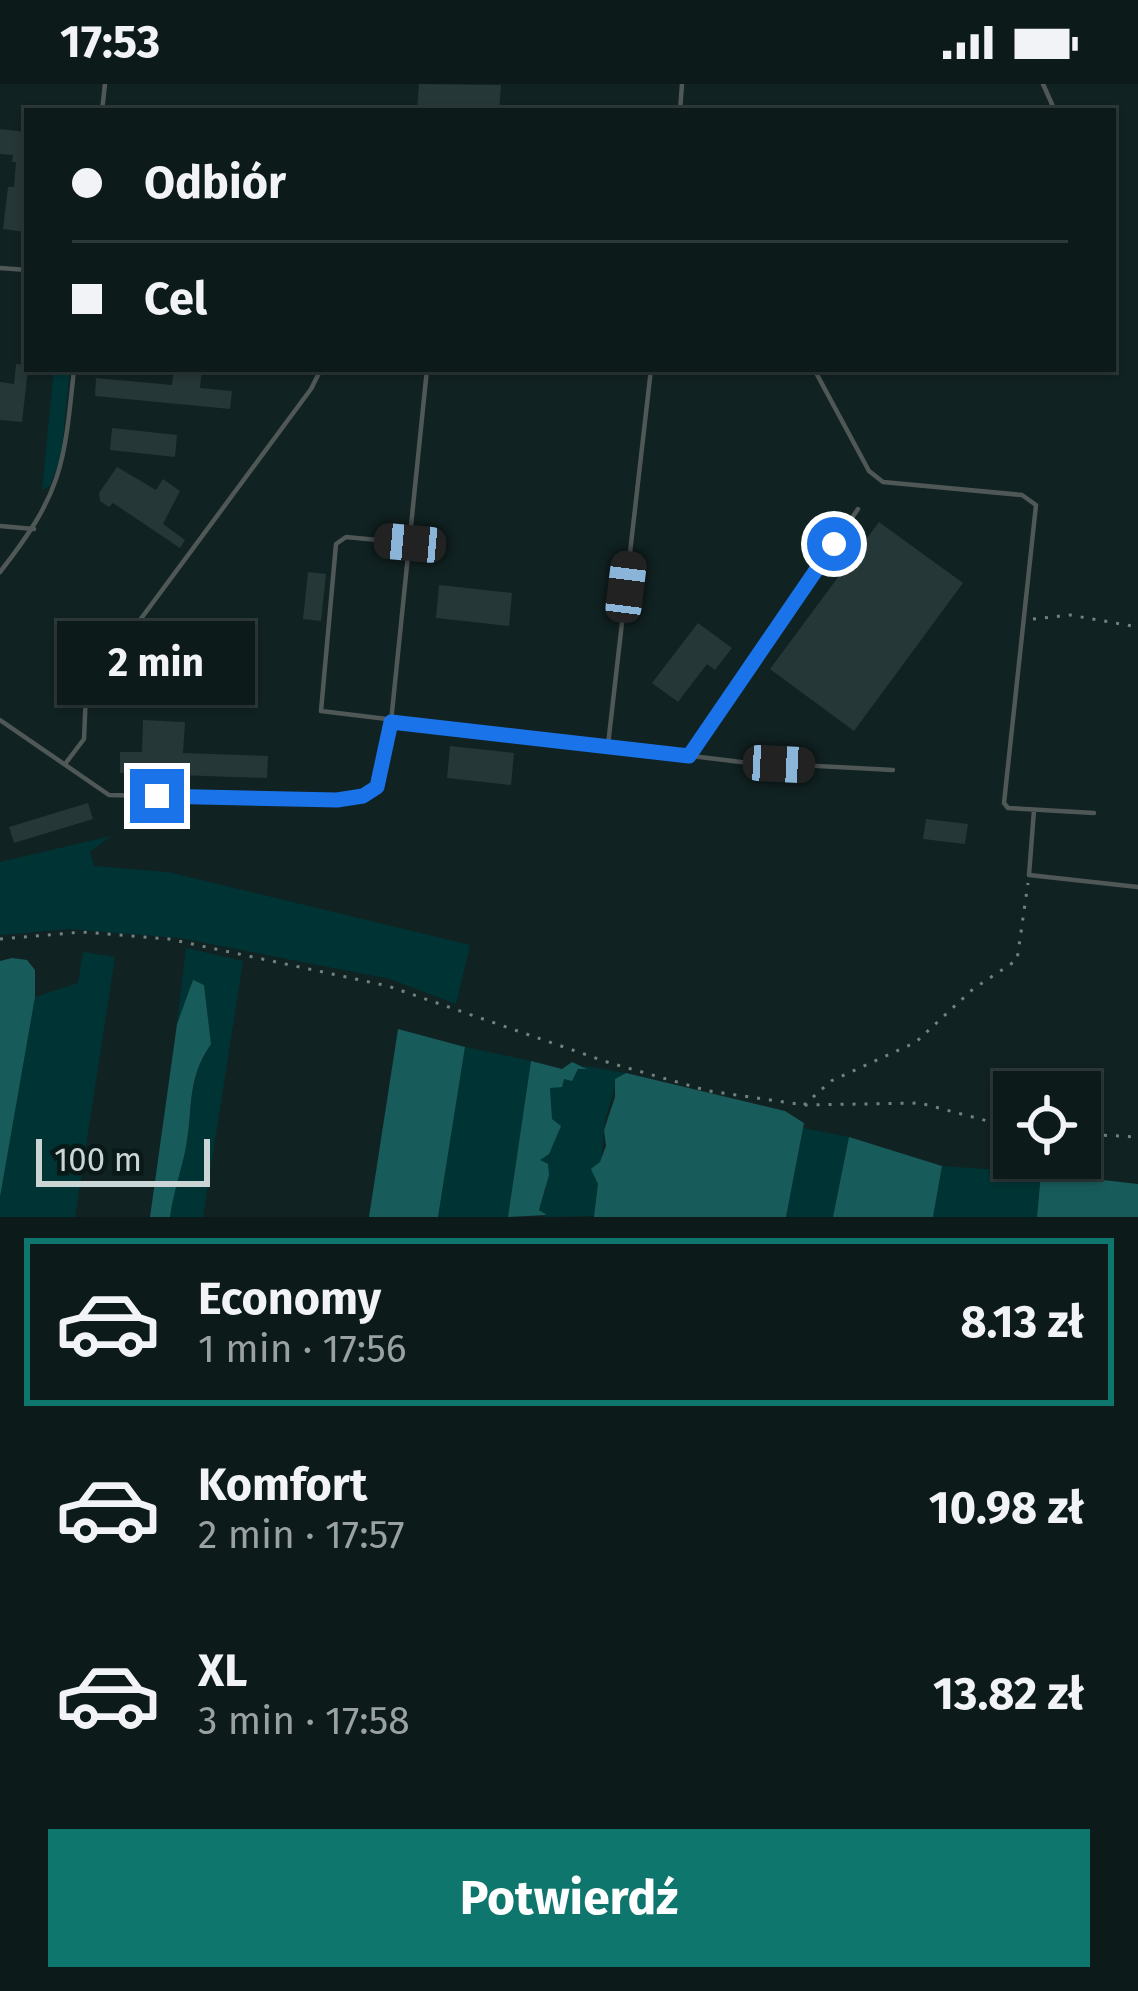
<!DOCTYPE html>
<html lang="pl">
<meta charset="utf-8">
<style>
:root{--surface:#0d1a1a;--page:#162323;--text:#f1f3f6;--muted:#9aa1a2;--line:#2d3839;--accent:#0f766e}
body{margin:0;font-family:"Fira Sans",sans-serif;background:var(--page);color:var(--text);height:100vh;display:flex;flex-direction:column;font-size:45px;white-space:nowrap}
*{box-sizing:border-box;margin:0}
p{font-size:39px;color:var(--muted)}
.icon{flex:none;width:66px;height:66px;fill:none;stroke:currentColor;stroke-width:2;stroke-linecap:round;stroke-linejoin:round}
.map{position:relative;height:1133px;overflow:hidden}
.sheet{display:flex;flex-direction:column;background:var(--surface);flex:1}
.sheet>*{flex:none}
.banner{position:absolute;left:24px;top:24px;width:1092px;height:264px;border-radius:0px;box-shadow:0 3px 9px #0004,0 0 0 3px var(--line);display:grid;align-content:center;height:264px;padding:0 48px;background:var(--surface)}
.tools{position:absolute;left:993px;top:987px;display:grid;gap:24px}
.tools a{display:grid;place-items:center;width:108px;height:108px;border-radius:0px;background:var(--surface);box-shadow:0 3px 9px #0004,0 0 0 3px var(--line);font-size:60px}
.scale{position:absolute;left:36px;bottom:30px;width:174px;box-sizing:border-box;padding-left:12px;border:6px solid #cbd5d5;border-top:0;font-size:33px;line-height:42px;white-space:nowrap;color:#cbd5d5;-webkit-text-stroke:9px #081918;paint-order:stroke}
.end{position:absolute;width:54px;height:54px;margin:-27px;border:15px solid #1a73e8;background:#fff;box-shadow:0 0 0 6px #fff}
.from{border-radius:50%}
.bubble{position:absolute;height:84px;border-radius:0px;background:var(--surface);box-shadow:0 3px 9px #0004,0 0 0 3px var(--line);font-size:39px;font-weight:700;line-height:84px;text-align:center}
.car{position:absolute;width:36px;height:72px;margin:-36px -18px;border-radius:15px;box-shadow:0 0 9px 3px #0007;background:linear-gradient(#222 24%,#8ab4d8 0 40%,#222 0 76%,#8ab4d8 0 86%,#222 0)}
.banner b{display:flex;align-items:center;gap:42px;height:114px;font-size:45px}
.banner b+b{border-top:3px solid var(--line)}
.banner i{width:30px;height:30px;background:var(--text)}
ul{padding:21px 0 0;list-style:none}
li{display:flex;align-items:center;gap:36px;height:168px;margin:0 24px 18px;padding:0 24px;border:6px solid transparent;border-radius:0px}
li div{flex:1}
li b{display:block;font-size:45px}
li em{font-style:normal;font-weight:700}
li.current{border-color:var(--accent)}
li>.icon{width:108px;height:108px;stroke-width:1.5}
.primary-button{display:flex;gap:24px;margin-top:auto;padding:24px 48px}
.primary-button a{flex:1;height:138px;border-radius:0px;background:var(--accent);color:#fff;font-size:48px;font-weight:700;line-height:138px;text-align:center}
.status{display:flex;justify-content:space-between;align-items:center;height:84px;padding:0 60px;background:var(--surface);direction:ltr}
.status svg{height:33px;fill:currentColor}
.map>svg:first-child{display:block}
</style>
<div class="status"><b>17:53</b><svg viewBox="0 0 49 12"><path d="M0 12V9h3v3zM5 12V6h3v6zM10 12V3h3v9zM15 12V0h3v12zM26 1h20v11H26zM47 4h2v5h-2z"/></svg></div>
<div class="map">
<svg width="1138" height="1133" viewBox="0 0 1138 1133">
<rect width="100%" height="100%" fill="#122"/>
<path fill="#003434" d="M54,285h16l-9,87 -11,30 -8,4z
M111,752l-21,16 4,14 74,6 302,73 -14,59 -66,-25 -210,-41 -110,-9 -70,6v-73z
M186,864l57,13 -40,256h-33c3,-22 10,-43 15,-65 9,-42 1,-70 26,-108l-7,-59 -11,-4 -16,43z
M83,868l32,5 -40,260h-75v-20l35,-200 43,-14z
M465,963l66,14 -23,156h-70z
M585,982l41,7 -11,6c0,18 -9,30 -11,48 -2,29 -4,59 -9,89l-51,1 3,-2 -9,-4 8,-22 -7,-29 13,-41 -2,-31z
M803,1044l46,9 -16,80h-47z
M942,1082l99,7 -4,44h-104z"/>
<path fill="#185b5b" d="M12,874l15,2 8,10v27l-35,200v-236z
M193,896l11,5 7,59c-26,38 -17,66 -26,108 -5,22 -12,43 -15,65h-20l27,-193z
M398,945l67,18 -27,170h-69z
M531,977l31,8 10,-7 15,7h-9l-6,12 -8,-2 -2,8 -12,1 2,31 9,7 -12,28 -9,6 8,4 1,11 -10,35 8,5 -39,2z
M626,989l159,38 19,12 -18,94h-192l4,-33 -7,-15 9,-7 6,-16 -2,-16 11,-33v-18z
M849,1053l93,29 -9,51h-100z
M1041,1089l97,11v33h-101z"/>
<path fill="#263737" d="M419,0l82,1 -2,26h-82z
M0,45l27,3v100l-24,-3 5,-42h6l2,-25h-4l1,-7 -13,-1z
M16,280l11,1 1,4 -6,53 -22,-2v-38l14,2z
M174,285h28l-2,19 32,3 -2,18 -135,-13 1,-18 76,7z
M112,344l65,7 -2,22 -65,-7z
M117,383l39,23 7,-11 17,12 -17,33 22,16 -5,8 -67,-45 -4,4 -9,-6 -1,-8z
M879,438l84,61 -109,148 -84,-62z
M308,488l18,2 -5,47 -18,-2z
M439,501l73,8 -3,33 -73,-8z
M698,539l34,25 -17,22 -8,-6 -29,38 -26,-19z
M143,636l42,2 -2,31 85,3 -1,22 -147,-5v-21h22z
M450,662l64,7 -3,32 -64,-7z
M88,719l5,16 -79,24 -5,-16z
M926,735l42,5 -3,20 -42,-5z"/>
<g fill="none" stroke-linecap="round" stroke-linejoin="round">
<path stroke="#748181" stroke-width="3" stroke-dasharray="3 9" stroke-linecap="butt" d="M1033,535l37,-4 68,12
M0,855l82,-7 87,7 219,47 222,77 99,28 95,14 116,-2 94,25
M804,1021l27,-24 85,-39 57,-53 44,-29 11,-77
M1080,1050l58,3"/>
<path stroke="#505857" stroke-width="4.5" d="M1043,0l12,27
M102,27l3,-27
M680,27l2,-27
M0,184l27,2
M814,285l55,102 14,11 139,13 14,10 -32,298 4,5 86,5
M0,442l34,3
M409,459l-63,-6 -10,7 -15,167 420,51 152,8
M0,488c62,-79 64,-105 74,-203
M0,636l109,75 228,5 26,-4 14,-9 14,-65 36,-353
M608,661l43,-376
M689,672l169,-247
M65,680l19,-25 2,-46 225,-304 10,-20
M1034,726l-5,65 109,12"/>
</g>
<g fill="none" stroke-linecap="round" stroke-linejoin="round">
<path stroke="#1a73e8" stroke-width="15" d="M157,712l180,4 26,-4 14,-9 14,-65 298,34 145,-212"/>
</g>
</svg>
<div class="tools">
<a><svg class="icon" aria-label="locate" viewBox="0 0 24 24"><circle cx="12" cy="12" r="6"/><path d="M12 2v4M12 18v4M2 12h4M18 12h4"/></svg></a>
</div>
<div class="scale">100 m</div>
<i class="end from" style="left:834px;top:460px"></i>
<i class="end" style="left:157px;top:712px"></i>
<div class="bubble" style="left:57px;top:537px;width:198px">2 min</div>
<i class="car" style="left:410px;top:459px;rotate:275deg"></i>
<i class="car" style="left:626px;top:503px;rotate:7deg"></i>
<i class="car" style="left:779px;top:680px;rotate:93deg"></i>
<div class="banner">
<b><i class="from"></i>Odbiór</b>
<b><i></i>Cel</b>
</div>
</div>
<section class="sheet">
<ul>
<li class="current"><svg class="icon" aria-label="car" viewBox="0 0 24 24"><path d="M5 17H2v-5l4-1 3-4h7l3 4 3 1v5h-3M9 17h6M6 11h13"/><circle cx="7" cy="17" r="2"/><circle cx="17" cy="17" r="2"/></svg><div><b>Economy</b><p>1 min · 17:56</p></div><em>8.13 zł</em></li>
<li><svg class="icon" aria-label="car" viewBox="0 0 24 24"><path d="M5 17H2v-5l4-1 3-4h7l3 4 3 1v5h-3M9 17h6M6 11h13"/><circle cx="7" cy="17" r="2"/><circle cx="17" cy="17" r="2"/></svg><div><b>Komfort</b><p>2 min · 17:57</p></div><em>10.98 zł</em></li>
<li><svg class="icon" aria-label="car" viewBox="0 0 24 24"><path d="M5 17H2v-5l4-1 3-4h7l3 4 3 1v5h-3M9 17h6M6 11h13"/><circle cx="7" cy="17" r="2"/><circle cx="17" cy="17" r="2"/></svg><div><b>XL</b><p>3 min · 17:58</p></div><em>13.82 zł</em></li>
</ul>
<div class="primary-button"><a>Potwierdź</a></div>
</section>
